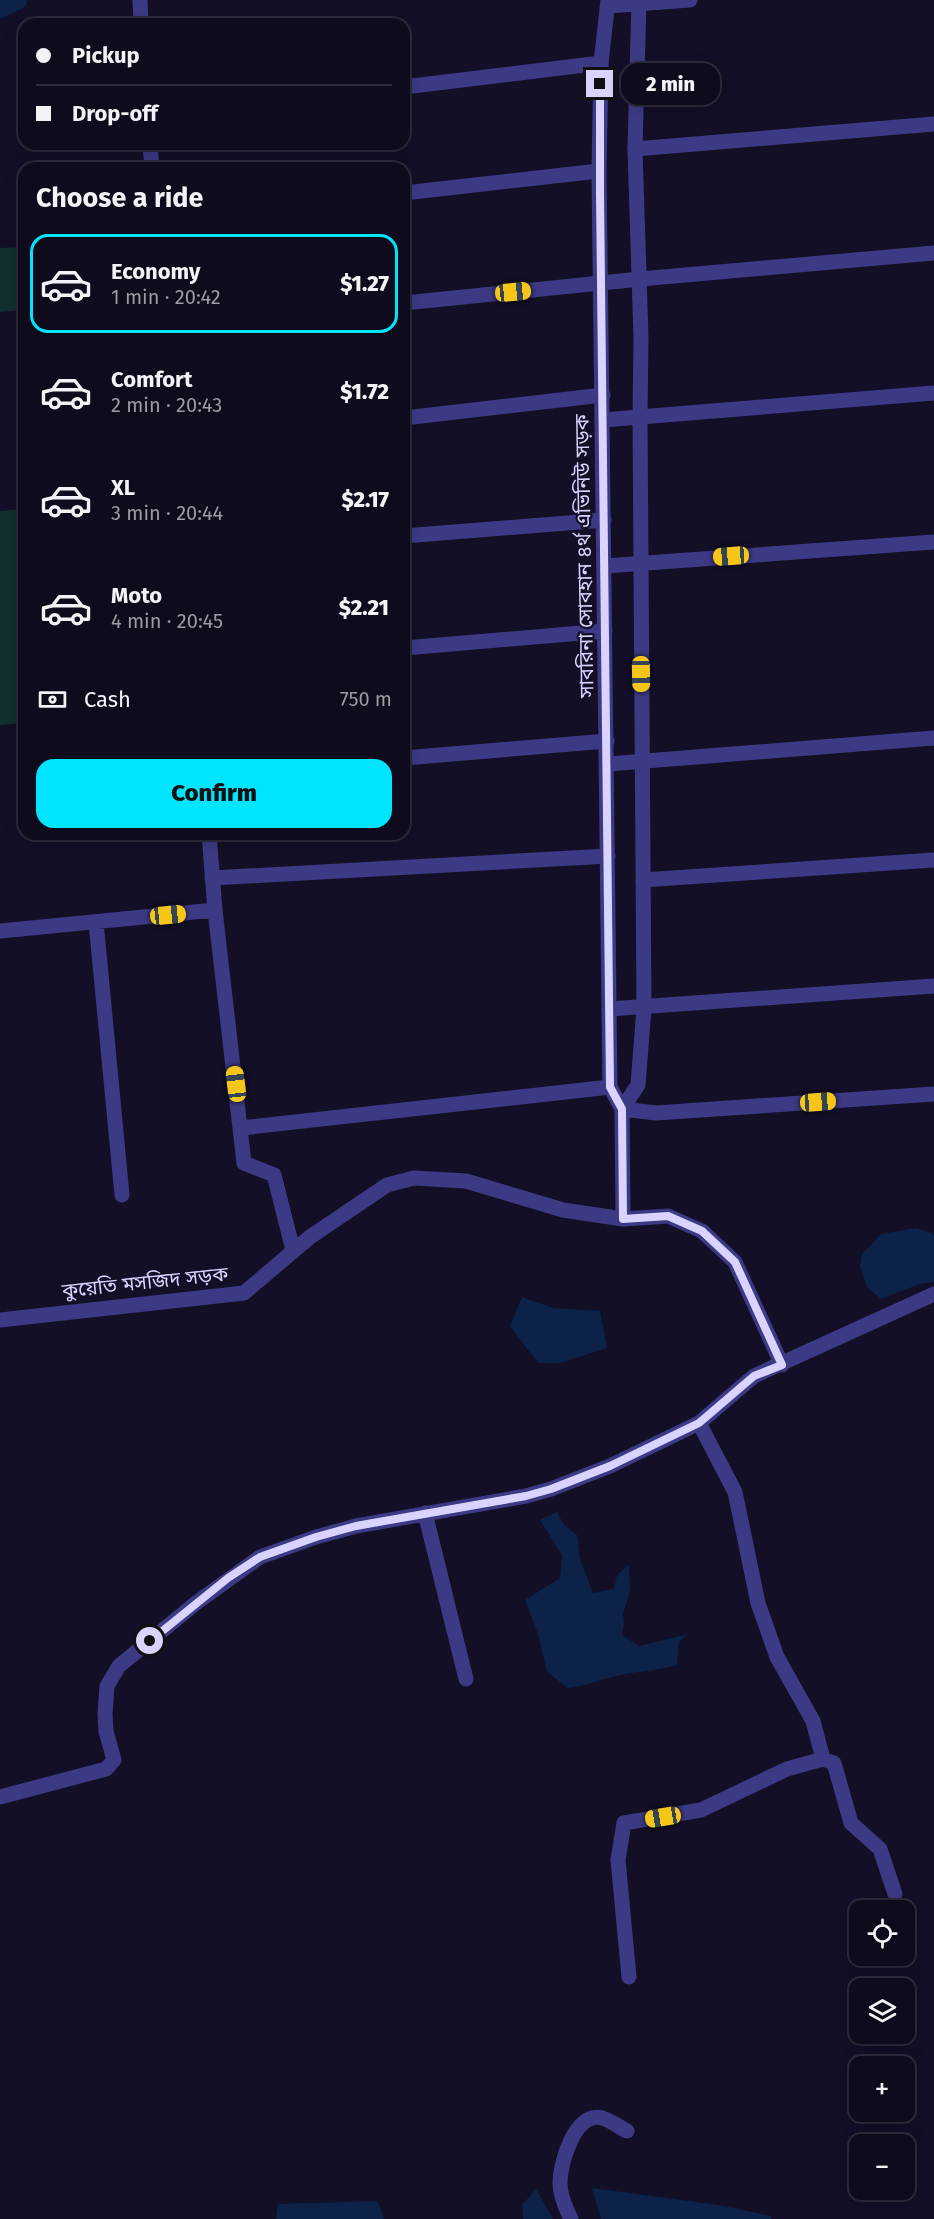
<!DOCTYPE html>
<meta charset="utf-8">
<style>
:root{--surface:#0e0b1c;--page:#171425;--text:#f1f3f6;--muted:#9b9ba3;--line:#2e2b3b;--accent:#00e5ff}
body{margin:0;font-family:"Fira Sans","Noto Sans Bengali",sans-serif;background:var(--page);color:var(--text);height:100vh;display:flex;flex-direction:column;font-size:22px;white-space:nowrap}
*{box-sizing:border-box;margin:0}
p{font-size:20px;color:var(--muted)}
.icon{flex:none;width:33px;height:33px;fill:none;stroke:currentColor;stroke-width:2;stroke-linecap:round;stroke-linejoin:round}
.map{position:relative;flex:1;overflow:hidden}
.drawer{position:absolute;left:18px;top:162px;width:392px;height:678px;display:flex;flex-direction:column;background:var(--surface);border-radius:18px;box-shadow:0 3px 15px #0003,0 0 0 2px var(--line)}
.drawer>*{flex:none}
.hud{position:absolute;left:18px;top:18px;width:392px;height:132px;border-radius:18px;box-shadow:0 3px 15px #0003,0 0 0 2px var(--line);display:grid;align-content:center;height:132px;padding:0 18px;background:var(--surface)}
.tools{position:absolute;left:849px;top:1900px;display:grid;gap:12px}
.tools a{display:grid;place-items:center;width:66px;height:66px;border-radius:12px;background:var(--surface);box-shadow:0 3px 15px #0003,0 0 0 2px var(--line);font-size:30px}
.end{position:absolute;width:27px;height:27px;margin:-14px;border:8px solid #d9d4ff;background:#111;box-shadow:0 0 0 3px #111}
.from{border-radius:50%}
.bubble{position:absolute;height:42px;border-radius:18px;background:var(--surface);box-shadow:0 3px 15px #0003,0 0 0 2px var(--line);font-size:20px;font-weight:800;line-height:42px;text-align:center}
.car{position:absolute;width:18px;height:36px;margin:-18px -9px;border-radius:8px;box-shadow:0 0 4px 2px #0007;background:linear-gradient(#f5c518 24%,#345 0 40%,#f5c518 0 76%,#345 0 86%,#f5c518 0)}
.hud b{display:flex;align-items:center;gap:21px;height:57px;font-size:22px}
.hud b+b{border-top:2px solid var(--line)}
.hud i{width:15px;height:15px;background:var(--text)}
ul{padding:0;list-style:none}
li{display:flex;align-items:center;gap:18px;height:99px;margin:0 12px 9px;padding:0 6px;border:3px solid transparent;border-radius:18px}
li div{flex:1}
li b{display:block;font-size:22px}
li em{font-style:normal;font-weight:800}
li.active{border-color:var(--accent)}
li>.icon{width:54px;height:54px;stroke-width:1.5}
h2{padding:0 18px;font-size:27px;line-height:72px}
.pay{display:flex;align-items:center;gap:15px;height:66px;padding:0 18px;font-size:22px}
.pay p{margin-inline-start:auto}
.primary-button{display:flex;gap:12px;margin-top:auto;padding:12px 18px}
.primary-button a{flex:1;height:69px;border-radius:18px;background:var(--accent);color:#111;font-size:24px;font-weight:800;line-height:69px;text-align:center}
.map>svg:first-child{display:block}
</style>
<div class="map">
<svg width="934" height="2219" viewBox="0 0 934 2219">
<rect width="100%" height="100%" fill="#130f26"/>
<path fill="#12302f" d="M24,247v63l-24,2v-64z
M24,509v214l-24,2v-214z"/>
<path fill="#0c2248" d="M916,1228l16,5 2,3v46l-14,2 -39,15 -14,-12 -7,-21 2,-12 19,-20z
M522,1297l31,11 47,3 7,37 -47,15h-22l-28,-37z
M557,1512l7,13 13,10 3,24 13,34 21,-4 3,-14 12,-11 1,27 -7,23 1,9 -2,12 17,11 49,-12 -9,8 -2,23c-19,6 -38,6 -57,10 -18,4 -34,11 -52,13l-21,-16 -9,-38 -13,-34 35,-22 2,-23 -22,-35z
M592,2188l127,17 52,11v3h-170z
M536,2189l17,30h-30l-1,-14z
M378,2201l6,18h-108l2,-15z"/>
<g fill="none" stroke-linecap="round" stroke-linejoin="round">
<path stroke="#0c2248" stroke-width="20" d="M0,8l17,-8"/>
<path stroke="#3d3a85" stroke-width="15" d="M608,6l82,-6
M404,87l197,-24
M635,149l299,-25
M404,193l195,-22
M404,303l236,-24 294,-26
M404,418l199,-23
M603,420l331,-27
M404,536l200,-16
M605,566l329,-24
M404,648l201,-17
M404,758l203,-17
M608,764l326,-26
M212,878l396,-22
M643,880l291,-20
M96,922l26,273
M0,931l215,-21 29,253 30,12 19,75
M609,1009l325,-23
M622,1109l34,4 278,-19
M241,1128l369,-41
M0,1320l244,-27 66,-56 77,-52 27,-7 52,3 97,29 60,9 45,-3 34,15 33,31 47,103
M699,1423l36,69 23,111 19,54 36,64 10,38 11,4 17,60 29,26 15,45
M425,1513l41,166
M0,1797l106,-28 8,-9 -8,-29 -1,-17 2,-28 12,-20 77,-63 64,-46 56,-20 40,-11 170,-30 25,-7 59,-23 89,-43 55,-47 180,-82
M629,1977l-11,-117 6,-37 77,-13 86,-41 36,-10
M571,2219c-5,-10 -11,-25 -11,-36 0,-20 15,-72 42,-65 8,2 17,9 25,13"/>
<path stroke="#3d3a85" stroke-width="15" d="M140,0l1,24
M608,0l-7,63 -2,108 11,916 12,22 1,110
M150,144l2,24
M209,834l6,76
M622,1109l16,-24 6,-77 -4,-591 1,-79 -6,-189 4,-149"/>
</g>
<g fill="none" stroke-linecap="round" stroke-linejoin="round">
<path stroke="#d9d4ff" stroke-width="8" d="M150,1641l78,-63 32,-21 56,-20 40,-11 170,-30 25,-7 59,-23 89,-43 55,-47 28,-11 -47,-103 -33,-31 -34,-15 -45,3 -1,-110 -12,-22 -10,-894v-109"/>
</g>
<g text-anchor="middle" dominant-baseline="central" stroke-width="4.5" stroke-linejoin="round" paint-order="stroke">
<g font-size="20" fill="#d9d4ff" stroke="#130f26">
<text transform="translate(584 556) rotate(-91)">সাবরিনা সোবহান ৪র্থ এভিনিউ সড়ক</text>
<text transform="translate(145 1282) rotate(-6)">কুয়েতি মসজিদ সড়ক</text>
</g>
</g>
</svg>
<div class="tools">
<a><svg class="icon" aria-label="locate" viewBox="0 0 24 24"><circle cx="12" cy="12" r="6"/><path d="M12 2v4M12 18v4M2 12h4M18 12h4"/></svg></a>
<a><svg class="icon" aria-label="layers" viewBox="0 0 24 24"><path d="M12 4l9 5-9 5-9-5zM3 14l9 5 9-5"/></svg></a>
<a>+</a>
<a>−</a>
</div>
<i class="end from" style="left:150px;top:1641px"></i>
<i class="end" style="left:600px;top:84px"></i>
<div class="bubble" style="left:621px;top:63px;width:99px">2 min</div>
<i class="car" style="left:513px;top:292px;rotate:84deg"></i>
<i class="car" style="left:731px;top:556px;rotate:266deg"></i>
<i class="car" style="left:641px;top:674px;rotate:179deg"></i>
<i class="car" style="left:168px;top:915px;rotate:84deg"></i>
<i class="car" style="left:236px;top:1084px;rotate:353deg"></i>
<i class="car" style="left:818px;top:1102px;rotate:86deg"></i>
<i class="car" style="left:663px;top:1817px;rotate:261deg"></i>
<div class="hud">
<b><i class="from"></i>Pickup</b>
<b><i></i>Drop-off</b>
</div>
<section class="drawer">
<h2>Choose a ride</h2>
<ul>
<li class="active"><svg class="icon" aria-label="car" viewBox="0 0 24 24"><path d="M5 17H2v-5l4-1 3-4h7l3 4 3 1v5h-3M9 17h6M6 11h13"/><circle cx="7" cy="17" r="2"/><circle cx="17" cy="17" r="2"/></svg><div><b>Economy</b><p>1 min · 20:42</p></div><em>$1.27</em></li>
<li><svg class="icon" aria-label="car" viewBox="0 0 24 24"><path d="M5 17H2v-5l4-1 3-4h7l3 4 3 1v5h-3M9 17h6M6 11h13"/><circle cx="7" cy="17" r="2"/><circle cx="17" cy="17" r="2"/></svg><div><b>Comfort</b><p>2 min · 20:43</p></div><em>$1.72</em></li>
<li><svg class="icon" aria-label="car" viewBox="0 0 24 24"><path d="M5 17H2v-5l4-1 3-4h7l3 4 3 1v5h-3M9 17h6M6 11h13"/><circle cx="7" cy="17" r="2"/><circle cx="17" cy="17" r="2"/></svg><div><b>XL</b><p>3 min · 20:44</p></div><em>$2.17</em></li>
<li><svg class="icon" aria-label="car" viewBox="0 0 24 24"><path d="M5 17H2v-5l4-1 3-4h7l3 4 3 1v5h-3M9 17h6M6 11h13"/><circle cx="7" cy="17" r="2"/><circle cx="17" cy="17" r="2"/></svg><div><b>Moto</b><p>4 min · 20:45</p></div><em>$2.21</em></li>
</ul>
<div class="pay"><svg class="icon" aria-label="cash" viewBox="0 0 24 24"><path d="M3 7h18v10H3z"/><circle cx="12" cy="12" r="2"/></svg>Cash<p>750 m</p></div>
<div class="primary-button"><a>Confirm</a></div>
</section>
</div>
